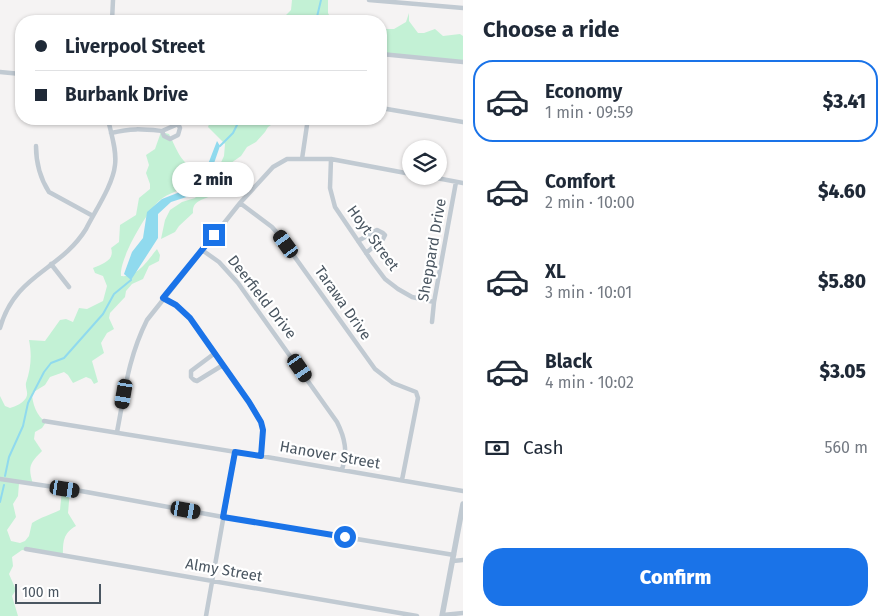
<!DOCTYPE html>
<meta charset="utf-8">
<style>
:root{--surface:#fff;--page:#f6f6f7;--text:#1f2937;--muted:#747a83;--line:#e0e1e3;--accent:#1a73e8}
body{margin:0;font-family:"Fira Sans",sans-serif;background:var(--page);color:var(--text);height:100vh;display:flex;flex-direction:column;font-size:19px;white-space:nowrap}
*{box-sizing:border-box;margin:0}
p{font-size:16px;color:var(--muted)}
.icon{flex:none;width:28px;height:28px;fill:none;stroke:currentColor;stroke-width:2;stroke-linecap:round;stroke-linejoin:round}
.map{position:relative;flex:1;overflow:hidden}
.panel{display:flex;flex-direction:column;background:var(--surface);width:425px}
.panel>*{flex:none}
.guide{position:absolute;left:15px;top:15px;width:372px;height:110px;border-radius:20px;box-shadow:0 1px 4px #0004;display:grid;align-content:center;height:110px;padding:0 20px;background:var(--surface)}
.buttons{position:absolute;left:402px;top:140px;display:grid;gap:10px}
.buttons a{display:grid;place-items:center;width:45px;height:45px;border-radius:50%;background:var(--surface);box-shadow:0 1px 4px #0004;font-size:25px}
.scale{position:absolute;left:15px;bottom:12px;width:86px;box-sizing:border-box;padding-left:5px;border:2px solid #4a5661;border-top:0;font-size:14px;line-height:18px;white-space:nowrap;color:#4a5661;-webkit-text-stroke:4px #fff;paint-order:stroke}
.end{position:absolute;width:22px;height:22px;margin:-11px;border:6px solid #1a73e8;background:#fff;box-shadow:0 0 0 2px #fff}
.from{border-radius:50%}
.bubble{position:absolute;height:35px;border-radius:18px;background:var(--surface);box-shadow:0 1px 4px #0004;font-size:16px;font-weight:800;line-height:35px;text-align:center}
.car{position:absolute;width:15px;height:30px;margin:-15px -8px;border-radius:6px;box-shadow:0 0 4px 1px #0007;background:linear-gradient(#222 24%,#8ab4d8 0 40%,#222 0 76%,#8ab4d8 0 86%,#222 0)}
.guide b{display:flex;align-items:center;gap:18px;height:48px;font-size:19px}
.guide b+b{border-top:1px solid var(--line)}
.guide i{width:12px;height:12px;background:var(--text)}
ul{padding:0;list-style:none}
li{display:flex;align-items:center;gap:15px;height:82px;margin:0 10px 8px;padding:0 10px;border:2px solid transparent;border-radius:20px}
li div{flex:1}
li b{display:block;font-size:19px}
li em{font-style:normal;font-weight:800}
li.active{border-color:var(--accent)}
li>.icon{width:45px;height:45px;stroke-width:1.5}
h2{padding:0 20px;font-size:22px;line-height:60px}
.pay{display:flex;align-items:center;gap:12px;height:55px;padding:0 20px;font-size:19px}
.pay p{margin-inline-start:auto}
.primary-button{display:flex;gap:10px;margin-top:auto;padding:10px 20px}
.primary-button a{flex:1;height:58px;border-radius:20px;background:var(--accent);color:#fff;font-size:20px;font-weight:800;line-height:58px;text-align:center}
main{display:flex;flex:1;min-height:0}
.map>svg:first-child{display:block}
</style>
<main>
<div class="map">
<svg width="463" height="616" viewBox="0 0 463 616">
<rect width="100%" height="100%" fill="#f5f3f3"/>
<path fill="#c3f1d5" d="M292,0h36v13l4,8h-44l-2,-6 5,-5z
M409,13v8l9,12h6l11,-4 8,7 17,-2 3,2v26l-82,-9v-24h13l12,-7z
M211,119h78l-12,2 -9,6 -3,5 -9,10 -9,5 -6,9 -10,7 -4,12 -15,11 -1,10c-9,4 -19,5 -18,17l-14,13 -4,6 -14,7 4,-19 5,-10 12,-8 13,-4 23,-29 6,-13 1,-12 -17,-17z
M161,132l8,2c9,17 12,33 33,36 -3,4 -6,9 -10,12 -9,9 -24,10 -33,19 -13,12 -40,58 -38,75 16,2 27,-16 36,-27l3,6 -1,6 -10,5 -6,13 -11,5 -6,7 -1,6 -15,16 -1,5 5,11 -7,4 -6,10 3,10 -12,8 6,21 -4,2 -3,-5 -5,-2 -13,6 -5,-8 -4,-3 -14,5 -5,8 -13,8c0,10 5,24 14,29l-4,6 -7,4 -1,7 8,12c-13,13 -14,16 -9,33l-14,-1 -1,13 -5,8 3,13 -9,13 4,11 9,2 5,-2 4,-5 3,-13c9,-6 18,-8 28,-13l2,-21 8,1 -2,23 8,13c-13,7 -13,16 -13,30l-41,-6 -10,7 1,9 -4,8 7,16 -4,6 6,20h-18v-220l5,10 5,2c6,-2 12,-4 16,-10 3,-5 -1,-10 0,-15 5,-15 6,-28 3,-43l16,1 15,-21 6,-1 7,3 6,-14 8,1 16,-8 4,-15 -4,-10 -8,-3 -2,-5c10,-4 22,-8 18,-20l8,-6 1,-17 16,-10 3,-17 11,-9v-5l-4,-11 3,-8 -3,-10 9,-6z"/>
<path fill="#90daee" d="M217,141l3,5 -8,23 -13,24 -28,9 -13,12v24l-27,42 -7,-6 8,-22 11,-14 4,-26 15,-13 23,-9 20,-18z"/>
<g fill="none" stroke-linecap="round" stroke-linejoin="round">
<path stroke="#90daee" stroke-width="2" d="M316,21l5,-21
M220,146l13,-13 7,-14
M5,476l4,-19 14,-31 5,-23 16,-31 7,-9 13,-5 39,-44 11,-20 17,-14
M0,502l4,-17"/>
<path stroke="#c1cad2" stroke-width="4.5" d="M369,0l94,8
M112,21l1,-21
M381,54l82,8
M0,72l21,2
M381,108l82,14
M111,133c21,-5 30,-4 51,-2l2,5 6,3 8,-4 2,-7 -2,-4 -16,7
M36,146c0,16 4,32 13,46l44,24
M302,159l5,-34
M331,159l-1,29 5,19 38,56 12,16 13,10 14,8 22,5
M426,176l37,7
M240,203l32,24 7,8 96,134 18,14 23,9 2,6 -16,82
M358,241l19,-11 6,3 2,2 -2,4 -17,14
M202,250l17,12 19,21 99,139c8,16 11,30 5,48
M51,264l18,23
M163,298l13,7 14,13 62,88 9,16 2,8 -2,26
M432,322l2,-20 22,-120
M0,328c15,-54 60,-57 86,-99 9,-18 27,-44 29,-64 2,-15 -4,-31 -7,-46
M215,353l-24,18v6l3,3 3,1 26,-16
M44,421l217,35 202,35
M117,432c8,-41 11,-74 30,-112l93,-117 33,-36 14,-8h44l80,15
M0,479l81,12 142,26 231,38
M26,549l391,67
M453,561l10,-1
M443,615l20,-2
M206,616l29,-164"/>
<path stroke="#c1cad2" stroke-width="5.5" d="M442,616l21,-112"/>
</g>
<g fill="none" stroke-linecap="round" stroke-linejoin="round">
<path stroke="#1a73e8" stroke-width="6" d="M214,235l-51,63 13,7 14,13 59,84 12,20 2,8 -2,26 -26,-4 -12,65 122,20"/>
</g>
<g text-anchor="middle" dominant-baseline="central" stroke-width="4.5" stroke-linejoin="round" paint-order="stroke">
<g font-size="15" fill="#4a5661" stroke="#fff">
<text transform="translate(373 238) rotate(54)">Hoyt Street</text>
<text transform="translate(432 250) rotate(-80)">Sheppard Drive</text>
<text transform="translate(262 297) rotate(52)">Deerfield Drive</text>
<text transform="translate(343 303) rotate(55)">Tarawa Drive</text>
<text transform="translate(330 455) rotate(10)">Hanover Street</text>
<text transform="translate(224 570) rotate(10)">Almy Street</text>
</g>
</g>
</svg>
<div class="buttons">
<a><svg class="icon" aria-label="layers" viewBox="0 0 24 24"><path d="M12 4l9 5-9 5-9-5zM3 14l9 5 9-5"/></svg></a>
</div>
<div class="scale">100 m</div>
<i class="end from" style="left:345px;top:537px"></i>
<i class="end" style="left:214px;top:235px"></i>
<div class="bubble" style="left:172px;top:162px;width:82px">2 min</div>
<i class="car" style="left:286px;top:244px;rotate:324deg"></i>
<i class="car" style="left:300px;top:368px;rotate:145deg"></i>
<i class="car" style="left:124px;top:394px;rotate:190deg"></i>
<i class="car" style="left:65px;top:489px;rotate:99deg"></i>
<i class="car" style="left:186px;top:510px;rotate:100deg"></i>
<div class="guide">
<b><i class="from"></i>Liverpool Street</b>
<b><i></i>Burbank Drive</b>
</div>
</div>
<section class="panel">
<h2>Choose a ride</h2>
<ul>
<li class="active"><svg class="icon" aria-label="car" viewBox="0 0 24 24"><path d="M5 17H2v-5l4-1 3-4h7l3 4 3 1v5h-3M9 17h6M6 11h13"/><circle cx="7" cy="17" r="2"/><circle cx="17" cy="17" r="2"/></svg><div><b>Economy</b><p>1 min · 09:59</p></div><em>$3.41</em></li>
<li><svg class="icon" aria-label="car" viewBox="0 0 24 24"><path d="M5 17H2v-5l4-1 3-4h7l3 4 3 1v5h-3M9 17h6M6 11h13"/><circle cx="7" cy="17" r="2"/><circle cx="17" cy="17" r="2"/></svg><div><b>Comfort</b><p>2 min · 10:00</p></div><em>$4.60</em></li>
<li><svg class="icon" aria-label="car" viewBox="0 0 24 24"><path d="M5 17H2v-5l4-1 3-4h7l3 4 3 1v5h-3M9 17h6M6 11h13"/><circle cx="7" cy="17" r="2"/><circle cx="17" cy="17" r="2"/></svg><div><b>XL</b><p>3 min · 10:01</p></div><em>$5.80</em></li>
<li><svg class="icon" aria-label="car" viewBox="0 0 24 24"><path d="M5 17H2v-5l4-1 3-4h7l3 4 3 1v5h-3M9 17h6M6 11h13"/><circle cx="7" cy="17" r="2"/><circle cx="17" cy="17" r="2"/></svg><div><b>Black</b><p>4 min · 10:02</p></div><em>$3.05</em></li>
</ul>
<div class="pay"><svg class="icon" aria-label="cash" viewBox="0 0 24 24"><path d="M3 7h18v10H3z"/><circle cx="12" cy="12" r="2"/></svg>Cash<p>560 m</p></div>
<div class="primary-button"><a>Confirm</a></div>
</section>
</main>
